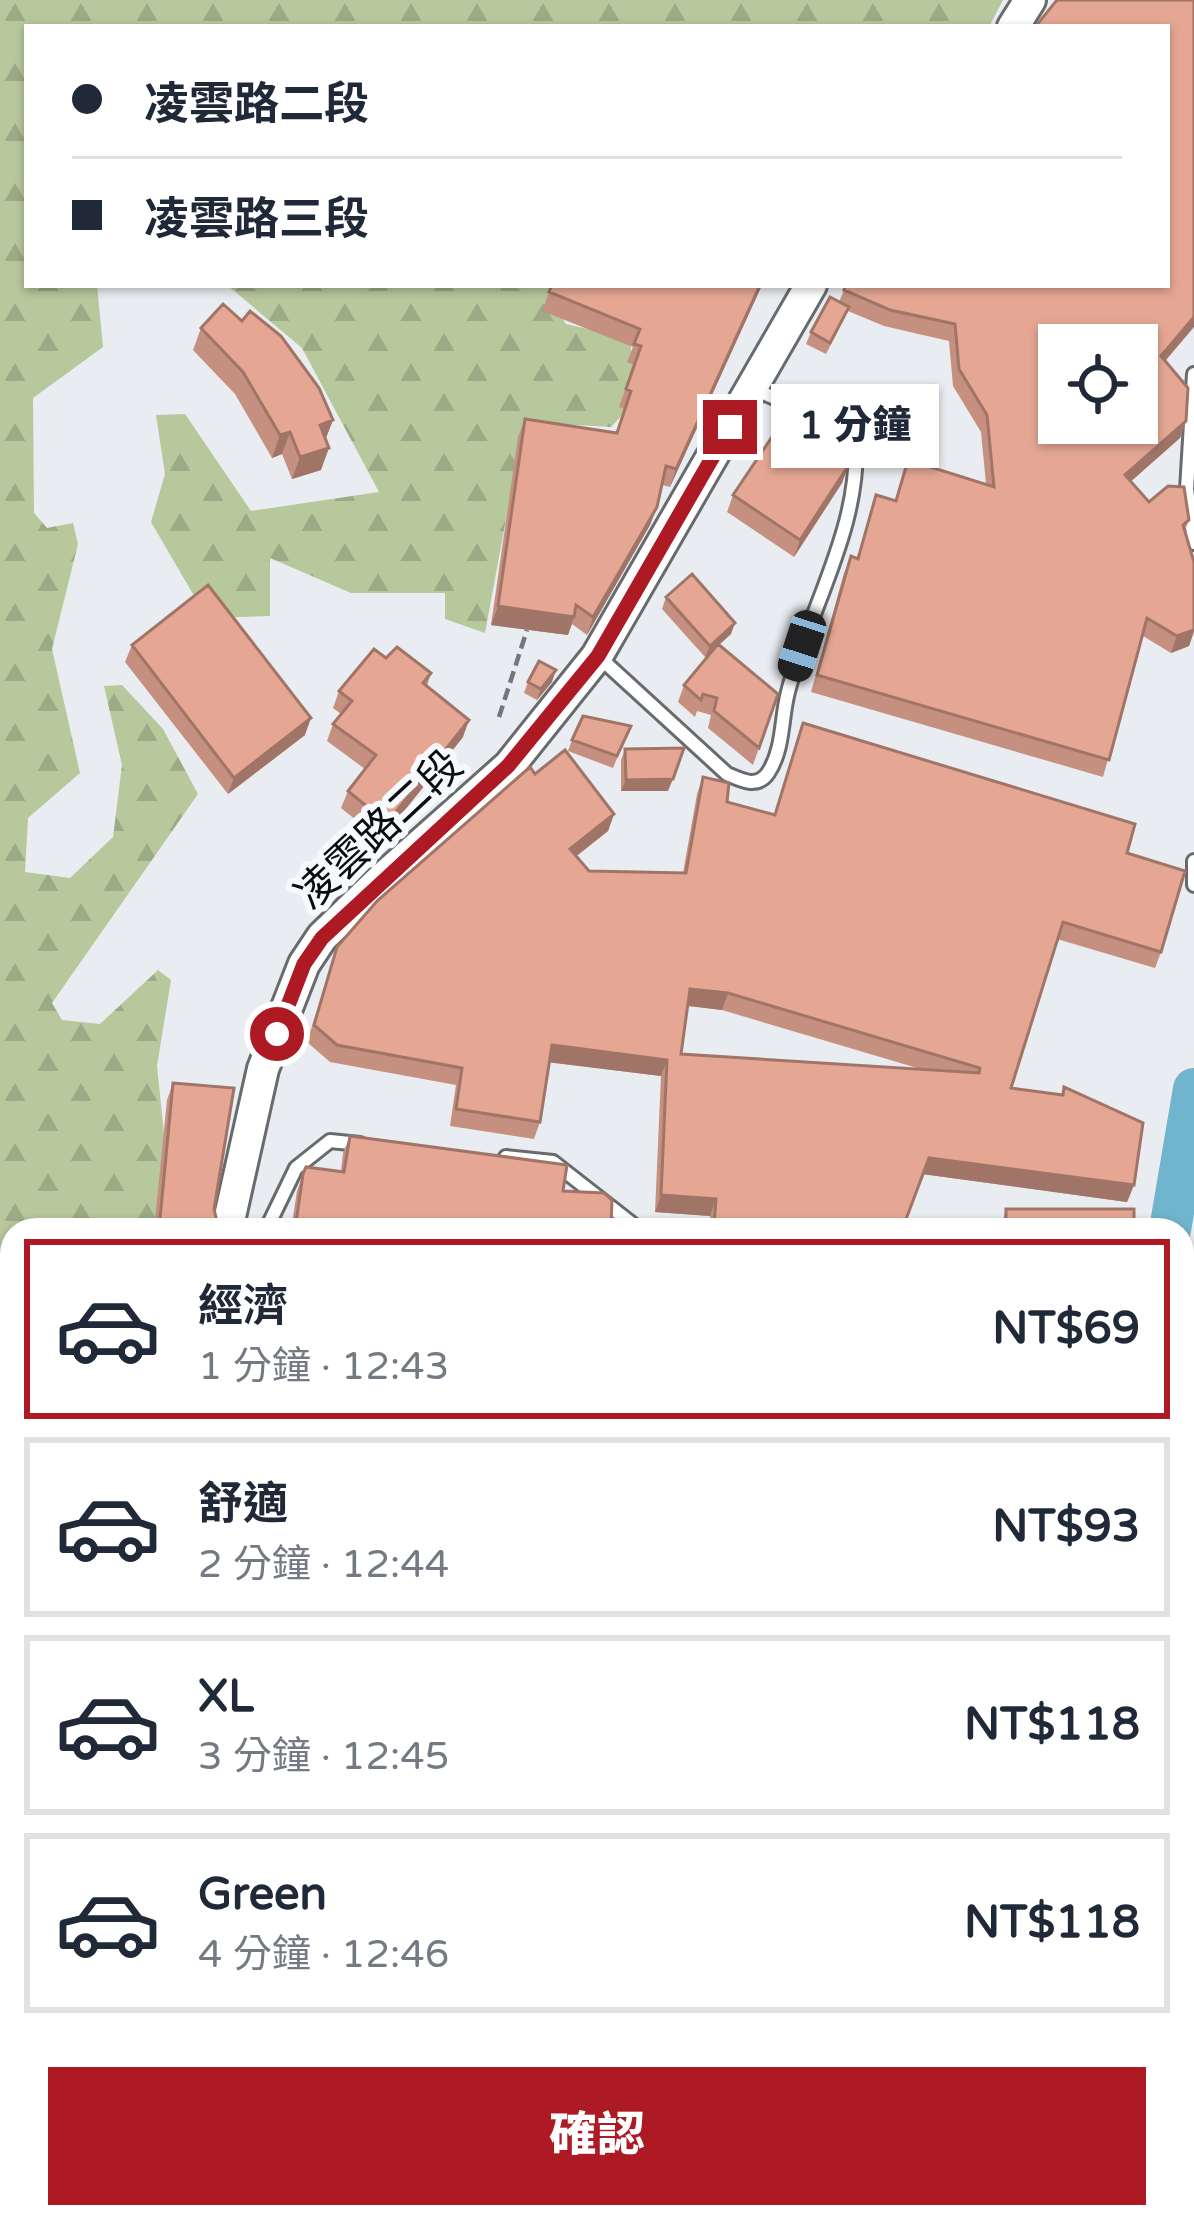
<!DOCTYPE html>
<html lang="zh-TW">
<meta charset="utf-8">
<style>
:root{--surface:#fff;--page:#f2f2f3;--text:#1f2937;--muted:#747a83;--line:#e0e1e3;--accent:#ad1a24}
body{margin:0;font-family:"Varela Round","Noto Sans TC",sans-serif;background:var(--page);color:var(--text);height:100vh;display:flex;flex-direction:column;font-size:45px;white-space:nowrap}
*{box-sizing:border-box;margin:0}
p{font-size:39px;color:var(--muted)}
.icon{flex:none;width:66px;height:66px;fill:none;stroke:currentColor;stroke-width:2;stroke-linecap:round;stroke-linejoin:round}
.map{position:relative;flex:1;overflow:hidden}
.details{position:absolute;left:0px;top:1218px;width:1194px;height:1011px;display:flex;flex-direction:column;background:var(--surface);border-radius:36px 36px 0 0;box-shadow:0 3px 9px #0004}
.details>*{flex:none}
.top-card{position:absolute;left:24px;top:24px;width:1146px;height:264px;border-radius:0px;box-shadow:0 3px 9px #0004;display:grid;align-content:center;height:264px;padding:0 48px;background:var(--surface)}
.controls{position:absolute;left:1038px;top:324px;display:grid;gap:24px}
.controls a{display:grid;place-items:center;width:120px;height:120px;border-radius:0px;background:var(--surface);box-shadow:0 3px 9px #0004;font-size:60px}
.end{position:absolute;width:54px;height:54px;margin:-27px;border:15px solid #ad1a24;background:#fff;box-shadow:0 0 0 6px #fff}
.from{border-radius:50%}
.bubble{position:absolute;height:84px;border-radius:0px;background:var(--surface);box-shadow:0 3px 9px #0004;font-size:39px;font-weight:800;line-height:84px;text-align:center}
.car{position:absolute;width:36px;height:72px;margin:-36px -18px;border-radius:15px;box-shadow:0 0 9px 3px #0007;background:linear-gradient(#222 24%,#8ab4d8 0 40%,#222 0 76%,#8ab4d8 0 86%,#222 0)}
.top-card b{display:flex;align-items:center;gap:42px;height:114px;font-size:45px}
.top-card b+b{border-top:3px solid var(--line)}
.top-card i{width:30px;height:30px;background:var(--text)}
ul{padding:21px 0 0;list-style:none}
li{display:flex;align-items:center;gap:36px;height:180px;margin:0 24px 18px;padding:0 24px;border:6px solid var(--line);border-radius:0px}
li div{flex:1}
li b{display:block;font-size:45px}
li em{font-style:normal;font-weight:800}
li.selected{border-color:var(--accent)}
li>.icon{width:108px;height:108px;stroke-width:1.5}
.primary-button{display:flex;gap:24px;margin-top:auto;padding:24px 48px}
.primary-button a{flex:1;height:138px;border-radius:0px;background:var(--accent);color:#fff;font-size:48px;font-weight:800;line-height:138px;text-align:center}
.map>svg:first-child{display:block}
</style>
<div class="map">
<svg width="1194" height="2228" viewBox="0 0 1194 2228">
<defs>
<pattern id="forest-firs" width="22" height="20" patternUnits="userSpaceOnUse" patternTransform="scale(3)"><rect width="22" height="20" fill="#b6c89c"/><path d="M5 1l3.5 6h-7zM16 11l3.5 6h-7z" fill="#9bab85"/></pattern>
</defs>
<rect width="100%" height="100%" fill="#e9ecf0"/>
<path fill="url(#forest-firs)" d="M0,0h1003l-14,27h-962v258h70l6,62 -70,51 1,115 13,15 26,-5 5,21 -26,105 28,124 -52,45 -3,54 45,6 43,-41 9,-72 -18,-79 18,-1 41,44 35,65 -146,209 10,17 38,4 58,-54 13,10 -14,86 15,145 7,19h-167v801l-12,6z
M227,285h323v14l16,25 63,14 11,58 -29,31 -87,-5 -39,211 -40,-14v-26h-94l-81,-35v58l-63,2 -56,-96 14,-48 -9,-59 29,-1 66,97 128,-19 -77,-144z
M0,2050c17,46 19,99 0,145z"/>
<g fill="none" stroke-linecap="round" stroke-linejoin="round">
<path stroke="#70b5cd" stroke-width="42" d="M1170,1230l24,-141
M1182,1329l12,57
M1182,1525l12,-19
M850,2228l2,-11"/>
<g stroke="#686b6e" stroke-width="18">
<path id="service" d="M1194,374l-7,115 7,54
M754,389l101,44 22,-12 16,26
M598,656l129,118c14,6 30,15 41,-1 16,-24 13,-55 20,-81 22,-87 75,-167 67,-259
M1194,861v24
M506,1157l47,5 87,68
M266,1230l30,-62 34,-27 30,3
M1182,1642l12,-7
M1182,1945l12,-6
M895,2228l2,-11"/>
</g>
<g stroke="#686b6e" stroke-width="36">
<path id="tertiary" d="M1013,27l17,-27
M227,1230l36,-161 41,-105 18,-27 61,-59 126,-112 88,-110 214,-371
M183,2228l2,-11"/>
</g>
<path stroke="#747679" stroke-width="4.5" stroke-dasharray="12 6" stroke-linecap="butt" d="M499,717l28,-87"/>
<use href="#service" stroke="#fff" stroke-width="12"/>
<use href="#tertiary" stroke="#fff" stroke-width="30"/>
</g>
<path fill="#c5907f" fill-rule="evenodd" d="M552,285h210l-92,202 -8,-2 -12,40 -63,110 -15,-11 -4,11 -77,-10 27,-188 7,-18 92,14 8,-24 -6,-2 15,-42 -7,-3 6,-15 -91,-36z
M846,285l319,76 21,60 -6,17 -49,43 18,21 40,18 -4,10 9,32v70l-5,14 -18,7 -28,-17 -40,141 -292,-85 33,-119 7,-17 6,2 19,-63 19,5 13,-40 78,24 -5,-52 -28,-46 -4,-45 -65,-15 -36,-15 -22,43 -20,-10 5,-12 28,-30z
M201,328l132,92 -8,20 -4,30 -29,9 -10,-25 -10,4 -37,-64 -42,-44z
M848,466l-6,17 -48,74 -67,-45 6,-17z
M666,597l65,37 -12,11 59,49 -25,71 -45,-37 3,-13 -14,-4 -2,6 -17,-15 6,-17 29,-35 -8,7 -43,-48z
M132,645l173,90 -77,59 -103,-132z
M386,658l45,15 -4,13 36,51 -82,103 -40,-32 7,-17 17,-22 -38,-28 6,-17 8,-10 -8,-6 6,-17z
M528,682h24l-15,18 -13,-7z
M803,723l324,130 34,99 -6,16 -98,-29 -46,149 50,7 3,-8 70,98 -7,17 -205,-28 -20,56h-193l1,-14 -55,-4 6,-136 -111,-14 -10,60 -6,17 -84,-13 6,-41 -126,-23 -23,-20 30,-95 198,-173 79,40 -6,17 -32,25 13,15 94,2 14,-79 6,-17 24,25 47,13zM687,1006l35,4 202,60 -243,-16z
M631,726l-18,42 -45,-17 4,-11z
M625,749l43,42h-47v-31z
M173,1083l46,147h-65l13,-130z
M350,1136l213,55 48,33 47,6h-367l6,-39 9,-24 35,4 2,-18z
M1006,1209l128,21h-134z
M1194,1573v22l-7,-4z
M1194,1647v147l-11,-48z
M316,2217h496l-3,11h-492z"/>
<path fill="#a07568" d="M760,285h2l-92,202 6,-18z
M1194,317v10l-39,46 6,-17z
M333,420l-9,23 -4,-18z
M1186,421l-6,17 -61,54 6,-17z
M290,432l-8,22 -10,4 8,-23z
M329,448l-8,22 -29,9 8,-22z
M848,466l-6,17 -48,74 6,-17z
M657,507l-7,18 -63,110 6,-18z
M498,606l76,11 -6,18 -77,-10z
M735,623l-4,11 -26,23 5,-11z
M1194,630l-5,16 -18,7 6,-17z
M556,670l-4,12 -15,18 4,-11z
M311,718l-6,17 -77,59 6,-16z
M469,720l-6,17 -82,103 6,-17z
M673,779l-5,12h-47l5,-11z
M614,814l-6,17 -44,35 6,-17z
M690,989l38,4 -6,17 -39,-5z
M552,1045l115,15 -6,16 -115,-14z
M929,1158l205,27 -7,17 -205,-28z
M661,1195l55,4 -6,17 -55,-4z
M714,1225l34,5h-36z"/>
<path fill="#e5a794" stroke="#a07568" stroke-width="3" fill-rule="evenodd" d="M1057,0h137v317l-33,39 27,32 -2,33 -61,54 24,27 19,-16 16,1 5,33 -6,5 11,37v68l-17,6 -30,-18 -38,142 -292,-85 34,-119 7,3 18,-64 20,6 12,-41 86,27 -7,-72 -28,-46 -4,-45 -65,-14 -46,-20 2,-5h321v-258h-132zM1059,345h78v78h-78z
M552,285h208l-84,184 -10,-3 -9,41 -64,110 -17,-12 -2,12 -76,-11 27,-187 92,14 14,-42 -5,-2 15,-43 -7,-2 6,-15 -91,-37z
M830,297l19,10 -19,36 -19,-11z
M223,304l19,17 8,-10 31,25 38,52 14,32 -13,5 9,23 -29,9 -10,-25 -10,3 -37,-63 -42,-44z
M782,422l66,44 -48,74 -67,-45z
M692,574l43,49 -25,23 -44,-49z
M208,585l103,133 -77,60 -102,-133z
M718,644l60,50 -19,54 -45,-37 3,-13 -14,-4 -2,6 -17,-15z
M397,647l34,26 -8,10 46,37 -82,103 -39,-32 28,-36 -43,-31 19,-23 -13,-10 35,-42 12,9z
M539,661l17,9 -15,19 -13,-7z
M583,716l48,10 -14,30 -45,-16z
M803,723l332,101 -8,29 58,18 -24,81 -98,-30 -52,166 52,7 1,-8 79,36 -9,62 -205,-27 -27,72h-154l-34,-5 2,-26 -55,-4 6,-135 -115,-15 -12,77 -84,-13 6,-41 -125,-23 -23,-20 23,-78 40,-46 153,-134 5,7 30,-24 49,64 -44,35 19,22 97,2 17,-96 26,6 -2,19 48,13zM690,989l38,4 252,75 -1,5 -298,-19z
M684,748l-11,31 -47,1 -1,-31z
M173,1083l61,5 -20,121 5,21 -60,-1z
M350,1136l217,29 -4,26 41,2 8,7 -1,24 47,6h-363l8,-56 3,-7 38,5z
M1006,1209h128v21h-128z
M1194,1647v103l-5,-20 -7,18v-98z
M1182,1967h12v261h-242v-3l-14,-1 1,-7h243z
M75,2217h80l-1,11h-81z
M323,2217h489l-3,11h-485z"/>
<g fill="none" stroke-linecap="round" stroke-linejoin="round">
<path stroke="#ad1a24" stroke-width="15" d="M277,1034l27,-70 18,-26 186,-172 90,-110 132,-229"/>
</g>
<g text-anchor="middle" dominant-baseline="central" stroke-width="12" stroke-linejoin="round" paint-order="stroke">
<g font-size="42" fill="#0b0c0d" stroke="#f6f9fd">
<text transform="translate(379 830) rotate(-43)">凌雲路二段</text>
</g>
</g>
</svg>
<div class="controls">
<a><svg class="icon" aria-label="locate" viewBox="0 0 24 24"><circle cx="12" cy="12" r="6"/><path d="M12 2v4M12 18v4M2 12h4M18 12h4"/></svg></a>
</div>
<i class="end from" style="left:277px;top:1034px"></i>
<i class="end" style="left:730px;top:427px"></i>
<div class="bubble" style="left:771px;top:384px;width:168px">1 分鐘</div>
<i class="car" style="left:802px;top:646px;rotate:198deg"></i>
<div class="top-card">
<b><i class="from"></i>凌雲路二段</b>
<b><i></i>凌雲路三段</b>
</div>
<section class="details">
<ul>
<li class="selected"><svg class="icon" aria-label="car" viewBox="0 0 24 24"><path d="M5 17H2v-5l4-1 3-4h7l3 4 3 1v5h-3M9 17h6M6 11h13"/><circle cx="7" cy="17" r="2"/><circle cx="17" cy="17" r="2"/></svg><div><b>經濟</b><p>1 分鐘 · 12:43</p></div><em>NT$69</em></li>
<li><svg class="icon" aria-label="car" viewBox="0 0 24 24"><path d="M5 17H2v-5l4-1 3-4h7l3 4 3 1v5h-3M9 17h6M6 11h13"/><circle cx="7" cy="17" r="2"/><circle cx="17" cy="17" r="2"/></svg><div><b>舒適</b><p>2 分鐘 · 12:44</p></div><em>NT$93</em></li>
<li><svg class="icon" aria-label="car" viewBox="0 0 24 24"><path d="M5 17H2v-5l4-1 3-4h7l3 4 3 1v5h-3M9 17h6M6 11h13"/><circle cx="7" cy="17" r="2"/><circle cx="17" cy="17" r="2"/></svg><div><b>XL</b><p>3 分鐘 · 12:45</p></div><em>NT$118</em></li>
<li><svg class="icon" aria-label="car" viewBox="0 0 24 24"><path d="M5 17H2v-5l4-1 3-4h7l3 4 3 1v5h-3M9 17h6M6 11h13"/><circle cx="7" cy="17" r="2"/><circle cx="17" cy="17" r="2"/></svg><div><b>Green</b><p>4 分鐘 · 12:46</p></div><em>NT$118</em></li>
</ul>
<div class="primary-button"><a>確認</a></div>
</section>
</div>
